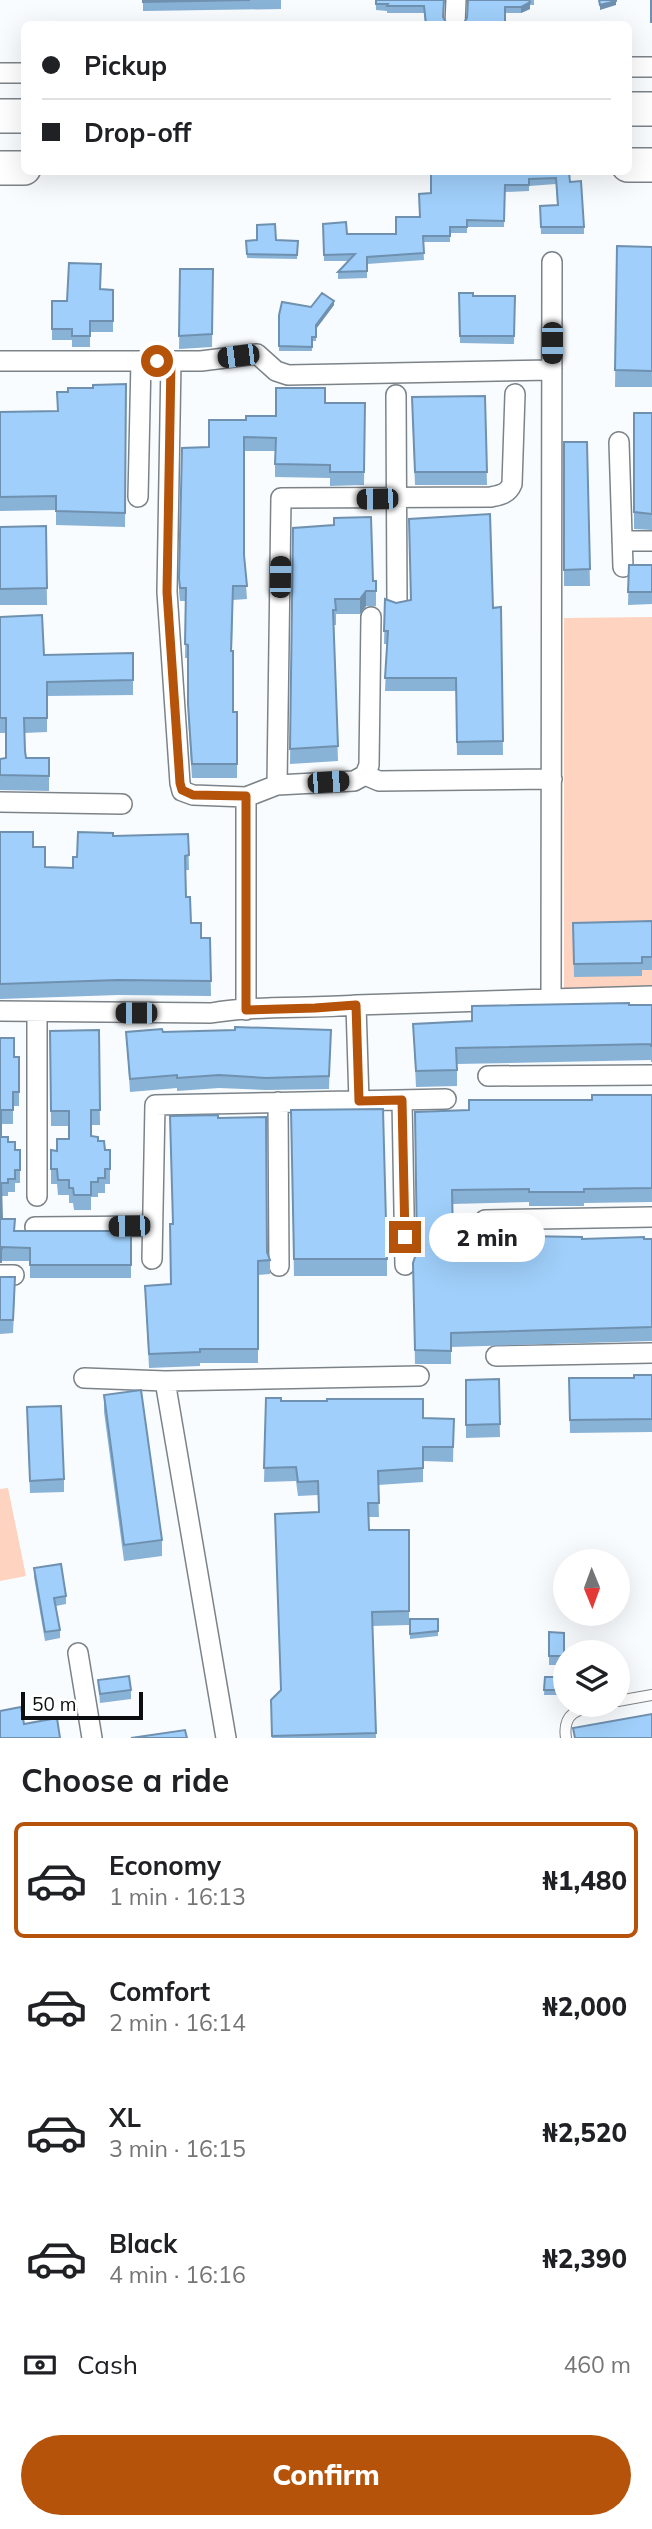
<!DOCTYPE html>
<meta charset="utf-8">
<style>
:root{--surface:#fff;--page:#f6f6f6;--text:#202124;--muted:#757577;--line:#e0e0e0;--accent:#b45309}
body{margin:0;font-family:Mulish,sans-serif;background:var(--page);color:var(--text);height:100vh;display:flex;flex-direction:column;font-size:26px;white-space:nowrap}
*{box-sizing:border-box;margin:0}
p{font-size:23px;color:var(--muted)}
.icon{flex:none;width:38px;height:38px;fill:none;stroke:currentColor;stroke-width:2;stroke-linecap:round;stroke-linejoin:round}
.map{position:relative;height:1738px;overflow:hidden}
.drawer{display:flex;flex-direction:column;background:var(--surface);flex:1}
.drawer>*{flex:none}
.guide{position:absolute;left:21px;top:21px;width:611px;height:154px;border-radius:10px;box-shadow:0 7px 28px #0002;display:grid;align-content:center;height:154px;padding:0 21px;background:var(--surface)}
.needle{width:46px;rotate:179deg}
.controls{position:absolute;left:553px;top:1549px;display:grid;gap:14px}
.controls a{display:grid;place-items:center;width:77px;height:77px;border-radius:50%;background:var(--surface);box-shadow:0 7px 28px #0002;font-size:35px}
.scale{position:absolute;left:21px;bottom:18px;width:122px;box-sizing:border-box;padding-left:7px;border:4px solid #0b0d0f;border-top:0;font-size:19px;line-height:24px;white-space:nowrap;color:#0b0d0f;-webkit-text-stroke:5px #fff;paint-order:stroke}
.end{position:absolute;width:32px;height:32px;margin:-16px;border:9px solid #b45309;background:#fff;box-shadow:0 0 0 4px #fff}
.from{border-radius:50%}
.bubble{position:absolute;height:49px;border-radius:24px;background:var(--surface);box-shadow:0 7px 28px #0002;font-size:23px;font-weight:800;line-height:49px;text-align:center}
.car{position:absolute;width:21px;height:42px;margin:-21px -10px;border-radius:9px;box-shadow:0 0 5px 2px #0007;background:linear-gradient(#222 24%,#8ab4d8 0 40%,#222 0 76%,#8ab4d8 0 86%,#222 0)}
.guide b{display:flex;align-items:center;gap:24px;height:66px;font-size:26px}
.guide b+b{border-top:2px solid var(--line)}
.guide i{width:18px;height:18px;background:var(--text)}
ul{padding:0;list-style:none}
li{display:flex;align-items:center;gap:21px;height:116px;margin:0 14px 10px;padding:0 7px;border:4px solid transparent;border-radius:10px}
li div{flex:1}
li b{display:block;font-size:26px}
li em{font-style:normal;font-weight:800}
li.selected{border-color:var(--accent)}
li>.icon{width:63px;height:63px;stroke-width:1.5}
h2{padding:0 21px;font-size:32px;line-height:84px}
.pay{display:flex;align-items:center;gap:18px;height:77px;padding:0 21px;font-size:26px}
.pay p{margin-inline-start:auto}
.button{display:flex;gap:14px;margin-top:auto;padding:14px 21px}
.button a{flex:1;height:80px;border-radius:42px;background:var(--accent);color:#fff;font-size:28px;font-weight:800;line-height:80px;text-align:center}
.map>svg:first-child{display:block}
</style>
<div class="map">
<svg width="652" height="1738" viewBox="0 0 652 1738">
<rect width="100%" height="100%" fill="#f9fcfe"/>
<path fill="#fed3bf" d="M652,617v373l-88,7v-379z
M8,1488l18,88 -26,5v-92z"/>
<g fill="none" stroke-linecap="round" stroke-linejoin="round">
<g stroke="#7c8388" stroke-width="12">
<path id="service" d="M618,1701l34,-6
M566,1738c-4,-26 13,-29 34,-34"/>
</g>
<g stroke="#7c8388" stroke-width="22">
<path id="minor" d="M455,24l1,-24
M628,67h24
M0,73h24
M0,361h201l56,-7 19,17 12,4 264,-5
M171,361l-4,231 13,191 2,8 11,4 53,2
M396,395l1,209
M619,442l4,125
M138,497l3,-136
M622,541h30
M365,775l14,6 173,-2
M277,785l77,-4 11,-6 4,-10 2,-148
M0,802l122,2
M551,999l1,-737
M356,1005l3,96
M246,1010v-213l31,-12 4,-287 210,-1c9,-2 17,-3 21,-13l3,-90
M0,1011l211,2c47,-8 97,-4 145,-8l296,-9
M488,1076l164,-1
M402,1100l3,165
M278,1102l1,164
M37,1196v-184
M485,1220l167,-3
M35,1227l117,-1
M152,1259l3,-154 291,-6
M0,1275h14
M496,1356l156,-3
M84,1378l81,3 254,-5
M165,1381l61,357
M78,1653l14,85"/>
</g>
<g stroke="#7c8388" stroke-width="36">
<path id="trunk" d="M628,109h24
M0,116h24
M628,165h24
M0,168h24"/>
</g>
<use href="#service" stroke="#fff" stroke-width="10"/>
<use href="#minor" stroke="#fff" stroke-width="19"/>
<use href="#trunk" stroke="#fff" stroke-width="33"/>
</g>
<path fill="#89b2d7" d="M143,0h138v9l-138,2z
M376,0h68l-1,18 4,6h-22l-1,-11h-37v-2l-11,-1z
M468,0h66v5h-4v4l-9,4h-16l-38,5z
M569,172l1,10 14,45v7h-43l-1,-28 17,-1 -1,-21 -27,2v5l-24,1 -1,35h-37v6h-17v9h-27l1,18 -57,4v14l-29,1v-7l11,-11h-25l-1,-37 24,10h49l24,-17 11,-24z
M276,240l22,1 -1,18 -50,-1 -1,-17z
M617,246l35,1v140h-37z
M180,269h33l-1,78 -33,2z
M100,290h13v42h-23v15h-18v-7h-20v-39h15z
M459,293l14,3h42l-1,48 -54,-1z
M334,305l-18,24v12h-4v10h-33v-36l32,-8z
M126,384l-1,143 -69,-2v-15l-56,1v-99l57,-1 11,-19z
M485,396l2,89h-72l-3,-75z
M325,403h40l-1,82 -34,1v-8l-55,-1v-26h-31v104l3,44 -14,1 -1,51 1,61h4v66h-45l-4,-61v-59h-3l1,-57h-6l-1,-9 3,-144 27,-1 37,-27 30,-4z
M634,413h18v117l-18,-1z
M564,442h23l3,144h-26z
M46,526l1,79h-47v-78z
M293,528l80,53h3v25h-10l-6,8h-24v11h-2l4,136 -48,3z
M629,565h23v39l-24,1z
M385,599l11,4 105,4 2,148h-46l-1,-64h-71l2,-47h-3z
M0,617l44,38 89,-2v42l-86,1v36l-23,1 1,18 1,7 23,18v15l-49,-1v-31l6,-1v-25h-6z
M0,832l33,15 12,20 28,1 4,-11 36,-21 75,-2 1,36h-3v27l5,26 10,15h9l1,58 -93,-1 -118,4z
M652,921v49h-10v6l-68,1 -1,-54z
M629,1005h23v57h-1v-2l-194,4v22l-41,1 -3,-63 59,-3z
M99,1030l1,95h-9v11l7,5 7,9h5v34h-5v9h-7v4h-7v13h-17l-1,-7h-4v-8h-11l-1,-11h-6v-34l6,1 12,-12v-13h-18l-1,-95z
M331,1030l-2,59 -63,1 -47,-2 -42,3v-3l-47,4 -4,-60z
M0,1038l14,19h5v49h-6v18h-12v13l7,5 7,8h5v33h-5v9h-7v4h-6v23l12,12h117v47h-101v-17h-28v2z
M652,1095v107l-68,1v3h-55v-4l-77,2 1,32h69l60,3h70v102l-201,6v17h-36l-2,-101 56,-153z
M291,1110l96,149v17h-93z
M218,1118l52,142v14l-12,1v88h-58v3l-51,2 -4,-82 26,-2 2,-60z
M0,1277l15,13 -2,43 -13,1z
M652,1375v57l-82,1 -1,-55h65z
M499,1379l1,58 -34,1v-58z
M104,1395l58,145v16l-38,5 -20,-149z
M266,1398l15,3 142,17 31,1 -1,43 -30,-1v21l-45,3 1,32h-11l1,13h40v95l-37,1 4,112h-104l-1,-38 10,-10 -6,-176 43,-2v-17l-20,1 -2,-15 -32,1z
M27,1420l37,59v13l-34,1z
M34,1568l32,28v8l-10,2 4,24v8l-15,3 -11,-64z
M410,1619h28v17l-28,3z
M549,1632l15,1v32h-15z
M545,1677h14l-1,18h-14z
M98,1680l33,10v9l-31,4z"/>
<path fill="#6f91af" d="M616,1v4l-16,5v-5z
M530,2v7l-9,4v-6z
M334,301v4l-18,24v-4z
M366,591v15l-6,8v-15z
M2,1249v14h-2v-13z"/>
<path fill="#9fcffa" stroke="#6f91af" stroke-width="2" d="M143,0h107l-107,2z
M376,0h68l-1,17 4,7h-21l-2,-18h-37l1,-2h-12z
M468,0h61l1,2 -9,5h-16v17h-42l4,-6z
M599,0h17v1l-16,4z
M651,0h1v22h-1z
M431,172h138l1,10 11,-1 3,46h-43l-1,-21 18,-1 -2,-27 -27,1v6h-24l-1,36 -37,-1v7h-17v9h-27l1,17 -57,4v14l-29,1 17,-18 -31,1 -1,-31 23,-2 1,12h49v-17h24l-1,-23 12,-1z
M275,224l1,16 22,1 -1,14 -50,-1 -1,-13 11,-1v-15z
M617,246l35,1v124l-37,-1z
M69,263l32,1 -1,25 13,1v31h-23v15h-18v-7h-20v-28h15z
M180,269h33l-1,65 -33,2z
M322,293l12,8 -18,24v12h-4v10l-33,-1v-31l3,-13 29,5z
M459,293h14v3h42l-1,40h-54z
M126,384l-1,129 -69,-2v-15l-56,1v-85l58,-1 -1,-19h11v-4h25v-3z
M276,388h49v15h40l-1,69h-34v-7l-55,-1 1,-26 -32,-1v118l3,31h-14l-2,65h2v61h4v52h-45l-4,-60v-59l-3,-1 1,-56h-6l-1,-10 3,-130 27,-1v-27h37v-4h30z
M485,396l2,76h-72l-3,-75z
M634,413h18v101l-18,-2z
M564,442h23l3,127 -26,1z
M490,514l3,94 8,-1 2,134 -46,1 -1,-64h-71l3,-47h-4l1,-32 11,4 15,-3 -2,-81z
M371,517l2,64h3v10h-10l-6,8h-25l1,11h-3l5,136 -48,3 3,-221 41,-3v-7z
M46,526l1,62 -47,1v-62z
M629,565h23v27h-24z
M42,615l2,40 89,-2v27l-86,2v36h-23l1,33 1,7h23v18l-49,-1v-16l6,-1v-40h-6v-101z
M0,832h33v15h12v20l28,1v-11h4l1,-25 35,1v3l75,-2 1,21 -4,1 1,41h4l1,26h10v15h9l1,43 -93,-1 -118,4z
M652,921v36h-10v6l-68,1 -1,-41z
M629,1003v2h23v41h-1v-2l-195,4 1,22 -41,1 -3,-47 59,-3v-15z
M235,1027l96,3 -2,46 -63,2 -47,-3 -42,3v-3l-47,4 -4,-47 36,-3 1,3 72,-2z
M99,1030l1,80h-9v26l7,1v4h6l1,9h5v19h-5v9h-7v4h-7v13h-17l-1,-7h-4v-8h-11l-1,-11h-6v-19l6,1v-12h12v-28h-18l-1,-80z
M0,1038h14v19h5v35h-6v18h-12v27h7v5h7v8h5v20h-5v9h-7v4h-7l1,36h13l-1,12h117v34h-101v-17l-28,-1v2l-2,1z
M592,1095h60v93l-68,1v3h-55v-3l-77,1 1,46 69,-2v2l60,1v2l62,-2v2h8v88l-201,6v18l-36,-1 -2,-87 4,-12 -2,-139 54,-2v-10h123z
M383,1109l4,150h-93l-3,-149z
M218,1115v3l48,-1 1,135 3,8 -12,1v88h-58v3l-51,2 -4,-68 26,-2 -1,-60h3l-3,-108z
M0,1277h15l-2,43h-13z
M634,1375h18v44l-82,1 -1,-42h65z
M499,1379l1,45 -34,1v-45z
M141,1390l21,150 -38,5 -20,-150z
M266,1398h15v3h46v-2h96v19l31,1 -1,28h-30v21l-45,3 1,32h-11l1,27h40v81l-37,1 4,121 -104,3 -1,-36 10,-10 -6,-176 44,-2 -1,-31 -20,1 -2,-15 -32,1z
M61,1406l3,73 -34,2 -3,-74z
M61,1564l5,32 -12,2 6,32 -15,2 -11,-64z
M410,1619h28v12l-28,3z
M549,1632l15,1v23h-15z
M129,1676l2,14 -31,4 -2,-14z
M545,1677h14l-1,13h-14z
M21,1707l3,17 33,-6 3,20h-60v-27z
M652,1714v24h-77l-2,-10z
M185,1730l2,8h-56z"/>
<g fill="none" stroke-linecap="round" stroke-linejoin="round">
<path stroke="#b45309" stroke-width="9" d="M157,361h14l-4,231 13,191 2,7 11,5 53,1v214l69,-2 41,-3 3,96 43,-1 3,137"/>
</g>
</svg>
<div class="controls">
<a><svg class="needle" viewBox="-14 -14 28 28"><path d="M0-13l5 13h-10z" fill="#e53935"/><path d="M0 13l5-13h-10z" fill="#757577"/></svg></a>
<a><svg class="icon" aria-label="layers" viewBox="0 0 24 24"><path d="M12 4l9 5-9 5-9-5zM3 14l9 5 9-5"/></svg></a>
</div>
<div class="scale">50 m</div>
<i class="end from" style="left:157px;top:361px"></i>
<i class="end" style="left:405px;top:1237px"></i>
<div class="bubble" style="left:429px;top:1213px;width:116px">2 min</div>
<i class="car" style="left:552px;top:343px;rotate:180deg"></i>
<i class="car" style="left:238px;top:356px;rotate:263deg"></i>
<i class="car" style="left:377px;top:499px;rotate:269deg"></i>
<i class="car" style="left:280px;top:577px;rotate:1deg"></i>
<i class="car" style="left:328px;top:782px;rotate:86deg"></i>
<i class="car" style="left:136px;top:1013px;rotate:270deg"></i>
<i class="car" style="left:129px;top:1226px;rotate:269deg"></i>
<div class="guide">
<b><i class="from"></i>Pickup</b>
<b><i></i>Drop-off</b>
</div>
</div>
<section class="drawer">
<h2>Choose a ride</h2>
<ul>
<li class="selected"><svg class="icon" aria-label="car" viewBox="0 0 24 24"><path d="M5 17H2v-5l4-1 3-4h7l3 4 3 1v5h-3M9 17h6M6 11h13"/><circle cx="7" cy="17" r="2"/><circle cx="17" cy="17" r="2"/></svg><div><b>Economy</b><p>1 min · 16:13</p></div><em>₦1,480</em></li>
<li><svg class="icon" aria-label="car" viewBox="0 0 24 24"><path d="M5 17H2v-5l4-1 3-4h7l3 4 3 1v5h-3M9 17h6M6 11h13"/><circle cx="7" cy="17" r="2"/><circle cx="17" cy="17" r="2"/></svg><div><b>Comfort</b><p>2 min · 16:14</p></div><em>₦2,000</em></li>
<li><svg class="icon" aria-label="car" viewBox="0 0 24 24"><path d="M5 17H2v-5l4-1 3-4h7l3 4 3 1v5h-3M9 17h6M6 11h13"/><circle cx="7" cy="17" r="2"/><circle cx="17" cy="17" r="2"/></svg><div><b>XL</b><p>3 min · 16:15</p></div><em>₦2,520</em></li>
<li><svg class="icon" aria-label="car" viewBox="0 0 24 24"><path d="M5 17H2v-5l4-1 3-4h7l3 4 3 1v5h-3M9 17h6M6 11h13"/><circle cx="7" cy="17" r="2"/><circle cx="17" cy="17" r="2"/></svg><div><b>Black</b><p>4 min · 16:16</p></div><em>₦2,390</em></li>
</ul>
<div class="pay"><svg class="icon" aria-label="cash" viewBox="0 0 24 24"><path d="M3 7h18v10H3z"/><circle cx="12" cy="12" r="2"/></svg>Cash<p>460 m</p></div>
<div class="button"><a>Confirm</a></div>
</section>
